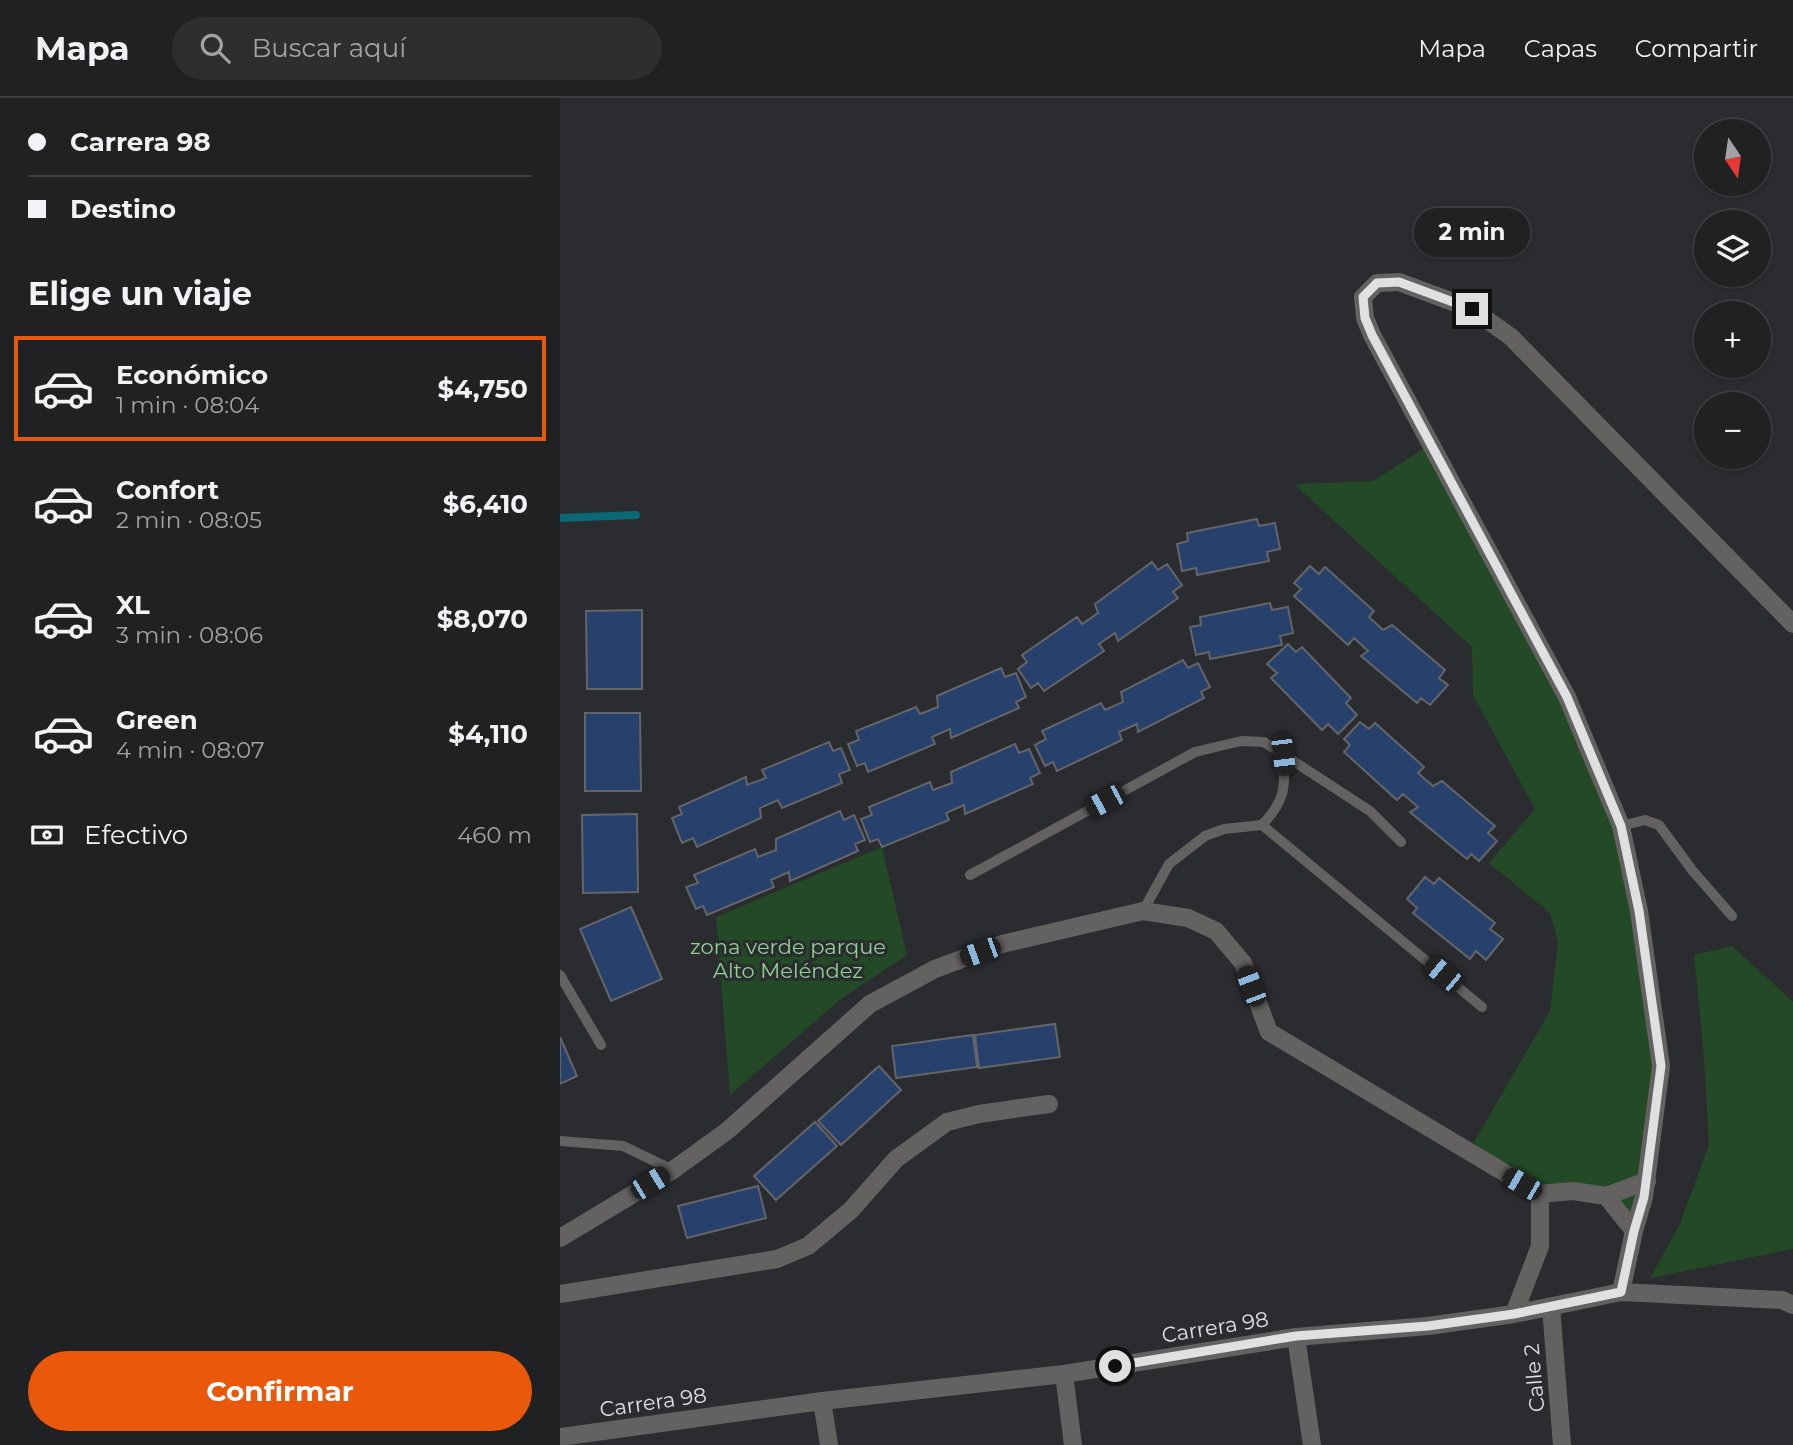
<!DOCTYPE html>
<html lang="es">
<meta charset="utf-8">
<style>
:root{--surface:#202123;--page:#2d2e30;--text:#f1f3f6;--muted:#a2a3a6;--line:#3d3e41;--accent:#ea580c}
body{margin:0;font-family:Montserrat,sans-serif;background:var(--page);color:var(--text);height:100vh;display:flex;flex-direction:column;font-size:26px;white-space:nowrap}
*{box-sizing:border-box;margin:0}
p{font-size:23px;color:var(--muted)}
.icon{flex:none;width:38px;height:38px;fill:none;stroke:currentColor;stroke-width:2;stroke-linecap:round;stroke-linejoin:round}
.map{position:relative;flex:1;overflow:hidden}
.details{display:flex;flex-direction:column;background:var(--surface);width:560px}
.details>*{flex:none}
.hud{display:grid;align-content:center;height:154px;padding:0 28px;background:var(--surface)}
.needle{width:46px;rotate:167deg}
.controls{position:absolute;left:1134px;top:21px;display:grid;gap:14px}
.controls a{display:grid;place-items:center;width:77px;height:77px;border-radius:50%;background:var(--surface);box-shadow:0 2px 5px #0004,0 0 0 2px var(--line);font-size:35px}
.end{position:absolute;width:32px;height:32px;margin:-16px;border:9px solid #dee0e2;background:#111;box-shadow:0 0 0 4px #111}
.from{border-radius:50%}
.bubble{position:absolute;height:49px;border-radius:24px;background:var(--surface);box-shadow:0 2px 5px #0004,0 0 0 2px var(--line);font-size:23px;font-weight:700;line-height:49px;text-align:center}
.car{position:absolute;width:21px;height:42px;margin:-21px -10px;border-radius:9px;box-shadow:0 0 5px 2px #0007;background:linear-gradient(#222 24%,#8ab4d8 0 40%,#222 0 76%,#8ab4d8 0 86%,#222 0)}
.hud b{display:flex;align-items:center;gap:24px;height:66px;font-size:26px}
.hud b+b{border-top:2px solid var(--line)}
.hud i{width:18px;height:18px;background:var(--text)}
ul{padding:0;list-style:none}
li{display:flex;align-items:center;gap:21px;height:105px;margin:0 14px 10px;padding:0 14px;border:4px solid transparent;border-radius:0px}
li div{flex:1}
li b{display:block;font-size:26px}
li em{font-style:normal;font-weight:700}
li.selected{border-color:var(--accent)}
li>.icon{width:63px;height:63px;stroke-width:1.5}
h2{padding:0 28px;font-size:32px;line-height:84px}
.pay{display:flex;align-items:center;gap:18px;height:77px;padding:0 28px;font-size:26px}
.pay p{margin-inline-start:auto}
.button{display:flex;gap:14px;margin-top:auto;padding:14px 28px}
.button a{flex:1;height:80px;border-radius:42px;background:var(--accent);color:#fff;font-size:28px;font-weight:700;line-height:80px;text-align:center}
header{display:flex;align-items:center;gap:42px;box-sizing:border-box;height:98px;padding:0 35px;background:var(--surface);border-bottom:2px solid var(--line)}
header strong{font-size:33px}
nav{display:flex;gap:38px;margin-inline-start:auto;font-size:24px}
.search{width:490px;height:63px;background:var(--page);display:flex;align-items:center;gap:18px;box-sizing:border-box;padding:0 24px;border-radius:38px;color:var(--muted);font-size:26px}
main{display:flex;flex:1;min-height:0}
.map>svg:first-child{display:block}
</style>
<header>
<strong>Mapa</strong>
<div class="search"><svg class="icon" aria-label="search" viewBox="0 0 24 24"><circle cx="10" cy="10" r="6"/><path d="M15 15l6 6"/></svg>Buscar aquí</div>
<nav><a>Mapa</a><a>Capas</a><a>Compartir</a></nav>
</header>
<main>
<section class="details">
<div class="hud">
<b><i class="from"></i>Carrera 98</b>
<b><i></i>Destino</b>
</div>
<h2>Elige un viaje</h2>
<ul>
<li class="selected"><svg class="icon" aria-label="car" viewBox="0 0 24 24"><path d="M5 17H2v-5l4-1 3-4h7l3 4 3 1v5h-3M9 17h6M6 11h13"/><circle cx="7" cy="17" r="2"/><circle cx="17" cy="17" r="2"/></svg><div><b>Económico</b><p>1 min · 08:04</p></div><em>$4,750</em></li>
<li><svg class="icon" aria-label="car" viewBox="0 0 24 24"><path d="M5 17H2v-5l4-1 3-4h7l3 4 3 1v5h-3M9 17h6M6 11h13"/><circle cx="7" cy="17" r="2"/><circle cx="17" cy="17" r="2"/></svg><div><b>Confort</b><p>2 min · 08:05</p></div><em>$6,410</em></li>
<li><svg class="icon" aria-label="car" viewBox="0 0 24 24"><path d="M5 17H2v-5l4-1 3-4h7l3 4 3 1v5h-3M9 17h6M6 11h13"/><circle cx="7" cy="17" r="2"/><circle cx="17" cy="17" r="2"/></svg><div><b>XL</b><p>3 min · 08:06</p></div><em>$8,070</em></li>
<li><svg class="icon" aria-label="car" viewBox="0 0 24 24"><path d="M5 17H2v-5l4-1 3-4h7l3 4 3 1v5h-3M9 17h6M6 11h13"/><circle cx="7" cy="17" r="2"/><circle cx="17" cy="17" r="2"/></svg><div><b>Green</b><p>4 min · 08:07</p></div><em>$4,110</em></li>
</ul>
<div class="pay"><svg class="icon" aria-label="cash" viewBox="0 0 24 24"><path d="M3 7h18v10H3z"/><circle cx="12" cy="12" r="2"/></svg>Efectivo<p>460 m</p></div>
<div class="button"><a>Confirmar</a></div>
</section>
<div class="map">
<svg width="1233" height="1347" viewBox="0 0 1233 1347">
<rect width="100%" height="100%" fill="#2a2c2f"/>
<path fill="#234927" d="M865,350l139,250 47,120 25,94 22,153 -25,161 -25,-30 -68,-4 -70,-43 80,-138 8,-69 -8,-29 -61,-50 46,-54 -62,-114 -1,-48 -178,-163 79,-3z
M322,749l25,108 -66,44 -111,96 -14,-178z
M1172,848l61,56v247l-143,29 29,-52 30,-81 -5,-88 -10,-102z"/>
<g fill="none" stroke-linecap="round" stroke-linejoin="round">
<path stroke="#0b6876" stroke-width="8" d="M0,420l76,-3"/>
</g>
<path fill="#28416c" stroke="#636569" stroke-width="2" d="M697,421l2,7 16,-3 5,26 -13,3 2,9 -72,14 -1,-7 -14,3 -5,-27 11,-3 -1,-8z
M592,464l6,8 9,-6 15,21 -9,7 5,6 -60,43 -3,-8 -16,11 5,7 -60,40 -6,-8 -7,5 -13,-19 9,-7 -5,-7 55,-38 5,7 16,-11 -3,-9z
M750,468l9,8 6,-7 49,44 -5,6 14,13 9,-5 53,45 -6,8 9,7 -18,20 -9,-7 -4,5 -56,-47 7,-5 -14,-13 -6,7 -54,-49 7,-7 -7,-6z
M710,505l2,7 16,-3 5,26 -13,3 2,9 -72,14 -1,-7 -13,3 -6,-28 11,-2 -1,-8z
M82,512v79h-55l-1,-78z
M728,546l8,8 6,-5 49,51 -5,5 11,12 -19,19 -10,-10 -6,6 -51,-52 6,-5 -10,-9z
M623,562l5,8 10,-5 12,24 -9,5 3,6 -66,34 -1,-8 -18,8 3,8 -65,31 -4,-9 -8,4 -10,-21 11,-6 -4,-8 59,-28 4,7 18,-8 -2,-10z
M441,570l4,9 11,-4 10,24 -10,5 3,6 -68,30 -1,-9 -18,8 3,7 -67,28 -3,-9 -8,3 -9,-22 11,-4 -3,-9 60,-24 4,7 18,-7 -1,-11z
M25,615h55l1,78h-56z
M800,624l9,7 6,-6 49,44 -6,6 15,13 9,-5 53,45 -7,7 9,8 -18,20 -8,-7 -4,5 -57,-47 8,-5 -15,-13 -6,6 -53,-48 6,-7 -6,-6z
M269,644l4,9 8,-3 9,22 -11,4 3,9 -60,25 -4,-8 -18,8 1,10 -64,29 -4,-9 -11,5 -10,-25 10,-4 -3,-7 67,-30 1,8 19,-7 -4,-8z
M455,646l4,9 10,-4 11,24 -10,5 3,6 -68,30 -1,-9 -18,8 3,7 -67,27 -4,-8 -8,3 -9,-23 11,-4 -3,-8 61,-25 3,8 19,-7 -1,-11z
M280,713l4,9 10,-5 11,25 -10,4 3,7 -68,30 -1,-9 -18,8 3,7 -67,28 -4,-9 -7,3 -10,-22 12,-4 -4,-8 61,-26 3,8 18,-7v-11z
M77,716l1,78 -55,1 -1,-78z
M865,779l9,7 5,-6 56,45 -5,6 13,10 -17,21 -10,-9 -6,8 -57,-46 4,-5 -10,-9z
M71,809l31,72 -51,22 -31,-72z
M495,926l5,33 -81,11 -4,-33z
M413,937l4,32 -81,11 -4,-32z
M0,939l17,39 -17,8z
M319,968l22,24 -60,55 -23,-24z
M255,1024l22,24 -61,54 -22,-24z
M198,1088l8,32 -79,20 -9,-32z"/>
<g fill="none" stroke-linecap="round" stroke-linejoin="round">
<path stroke="#646261" stroke-width="10" d="M702,727l220,182
M1061,728l24,-6 14,5 33,45 40,46
M410,777l225,-123 46,-11 23,1 106,69 31,31
M583,813l26,-47 36,-28 19,-7 38,-4c23,-24 24,-38 21,-70
M0,877l41,70
M0,1043l63,5 50,24"/>
<path stroke="#646261" stroke-width="18" d="M1046,1098l41,-15
M0,1140l113,-68 54,-39 143,-127 65,-35 67,-25 141,-33 45,7 28,13 27,32 26,69 271,162 33,-3 33,5 28,35
M1061,1194l13,-61 10,-34 17,-131 -22,-155 -18,-85 -54,-129 -195,-362 -7,-17 -2,-21 14,-14 22,-1 73,27 39,28 282,287
M0,1196l217,-35 31,-13 43,-36 45,-51 51,-37 32,-8 70,-10
M991,1209l11,138
M954,1216l26,-68v-52
M736,1239l16,108
M504,1276l9,71
M262,1303l7,44
M0,1339l262,-36 242,-27 232,-37 132,-11 86,-12 107,-22 161,8 11,5"/>
</g>
<g fill="none" stroke-linecap="round" stroke-linejoin="round">
<path stroke="#dee0e2" stroke-width="9" d="M555,1268l181,-30 132,-10 86,-12 107,-22 13,-61 10,-34 17,-131 -22,-155 -18,-85 -54,-129 -195,-362 -7,-17 -2,-21 14,-14 22,-1 73,27"/>
</g>
<g text-anchor="middle" dominant-baseline="central" stroke-width="6" stroke-linejoin="round" paint-order="stroke">
<g font-size="21" fill="#8fd193" stroke="#2a2c2f">
<text x="228" y="848">zona verde parque<tspan x="228" dy="24">Alto Meléndez</tspan></text>
</g>
<g font-size="21" fill="#dee0e2" stroke="#2a2c2f">
<text transform="translate(655 1229) rotate(-9)">Carrera 98</text>
<text transform="translate(974 1280) rotate(-95)">Calle 2</text>
<text transform="translate(93 1304) rotate(-8)">Carrera 98</text>
</g>
</g>
</svg>
<div class="controls">
<a><svg class="needle" viewBox="-14 -14 28 28"><path d="M0-13l5 13h-10z" fill="#e53935"/><path d="M0 13l5-13h-10z" fill="#a2a3a6"/></svg></a>
<a><svg class="icon" aria-label="layers" viewBox="0 0 24 24"><path d="M12 4l9 5-9 5-9-5zM3 14l9 5 9-5"/></svg></a>
<a>+</a>
<a>−</a>
</div>
<i class="end from" style="left:555px;top:1268px"></i>
<i class="end" style="left:912px;top:211px"></i>
<div class="bubble" style="left:854px;top:110px;width:116px">2 min</div>
<i class="car" style="left:723px;top:657px;rotate:173deg"></i>
<i class="car" style="left:545px;top:703px;rotate:242deg"></i>
<i class="car" style="left:420px;top:854px;rotate:250deg"></i>
<i class="car" style="left:883px;top:876px;rotate:310deg"></i>
<i class="car" style="left:691px;top:888px;rotate:339deg"></i>
<i class="car" style="left:90px;top:1085px;rotate:59deg"></i>
<i class="car" style="left:962px;top:1086px;rotate:300deg"></i>
</div>
</main>
